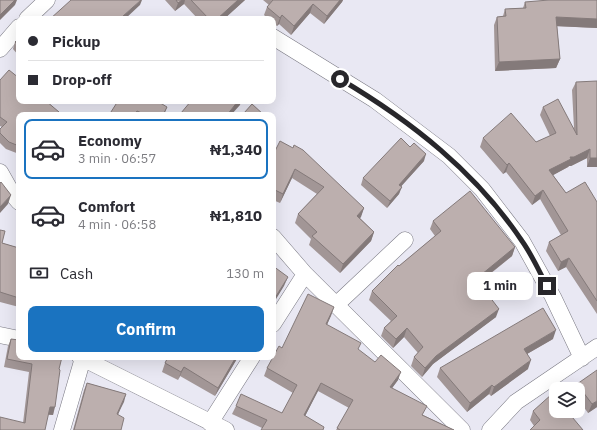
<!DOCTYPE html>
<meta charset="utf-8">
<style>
:root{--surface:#fff;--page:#f2f2f3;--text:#2b2b33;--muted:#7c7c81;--line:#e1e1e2;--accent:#1a73c0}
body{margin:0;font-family:"IBM Plex Sans",sans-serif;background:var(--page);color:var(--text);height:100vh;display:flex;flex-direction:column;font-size:15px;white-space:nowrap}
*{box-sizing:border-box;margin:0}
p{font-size:13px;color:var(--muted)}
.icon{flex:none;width:22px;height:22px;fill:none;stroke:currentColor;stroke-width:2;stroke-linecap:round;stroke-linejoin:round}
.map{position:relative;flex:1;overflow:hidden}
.details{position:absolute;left:16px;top:112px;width:260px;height:248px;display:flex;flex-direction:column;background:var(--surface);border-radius:8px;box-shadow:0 4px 16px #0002}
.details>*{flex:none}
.guide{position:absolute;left:16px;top:16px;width:260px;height:88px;border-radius:8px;box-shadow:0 4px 16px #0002;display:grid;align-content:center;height:88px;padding:0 12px;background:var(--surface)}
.controls{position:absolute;left:549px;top:382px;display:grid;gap:8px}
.controls a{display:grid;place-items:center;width:36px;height:36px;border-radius:8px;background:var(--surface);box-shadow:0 4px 16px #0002;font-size:20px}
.end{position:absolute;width:18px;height:18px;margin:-9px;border:5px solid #28272b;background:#fff;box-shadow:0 0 0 2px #fff}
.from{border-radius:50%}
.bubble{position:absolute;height:28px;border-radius:8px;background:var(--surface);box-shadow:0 4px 16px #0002;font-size:13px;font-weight:700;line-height:28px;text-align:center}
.guide b{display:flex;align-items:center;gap:14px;height:38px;font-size:15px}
.guide b+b{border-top:1px solid var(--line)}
.guide i{width:10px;height:10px;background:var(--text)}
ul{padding:7px 0 0;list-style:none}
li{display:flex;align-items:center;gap:12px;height:60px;margin:0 8px 6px;padding:0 4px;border:2px solid transparent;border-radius:8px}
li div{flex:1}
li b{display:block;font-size:15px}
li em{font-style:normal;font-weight:700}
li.active{border-color:var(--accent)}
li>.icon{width:36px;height:36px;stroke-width:1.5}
.pay{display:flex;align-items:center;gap:10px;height:44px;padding:0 12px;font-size:15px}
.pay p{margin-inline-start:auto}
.button{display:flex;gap:8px;margin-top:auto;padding:8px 12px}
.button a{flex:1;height:46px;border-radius:8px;background:var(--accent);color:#fff;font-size:16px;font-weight:700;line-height:46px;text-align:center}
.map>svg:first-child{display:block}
</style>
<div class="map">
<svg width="597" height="430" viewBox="0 0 597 430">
<rect width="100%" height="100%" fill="#e9e8f3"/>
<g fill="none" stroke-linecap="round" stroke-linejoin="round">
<g stroke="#797882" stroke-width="17">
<path id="minor" d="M27,19l20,-19
M273,37l102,63 74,56 33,33 40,52 31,56 29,61
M0,49l19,-22
M0,172l13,23 6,7
M273,237l32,37
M337,304l68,-64
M273,324l32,-50 157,156
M0,335l19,4
M80,357l146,73
M210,423l42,-66
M62,430l21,-72
M490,430l26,-28 81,-55"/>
</g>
<use href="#minor" stroke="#fff" stroke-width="16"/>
</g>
<path fill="#a29696" d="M165,0h80l-21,19h-26l-14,-15 -9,7z
M263,0h80l-1,2 -18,22 -14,-11 -19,22 -12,-11 -2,2 -4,-3v-4h-5l-4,-4 3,-8 2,-2z
M597,0v28l-40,-2 3,33 -4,9 -61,3 -1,-46 3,-8 6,-1 2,-7 18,-1 2,-6z
M19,38v18l-6,-7 2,-7z
M0,80l59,34 -40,1v39l-13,-5 -6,-6v-14l2,-2 -2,-1z
M576,82l21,85h-10v-9l-16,8h-2l-1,1 -15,8 13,18 31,9v112l-31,-47 -8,4 -12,-20 3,-9 12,-7 -21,-36 -8,6 -26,-33 -3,2 -23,-27 3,-9 53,4 14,-6 -10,-21 3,-8 31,21 -2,-38z
M167,107l-3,8h-55z
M273,155l91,53 -4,10 14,14 -3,9 -31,32 -31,-28 2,-6 -16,-16 3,-9 19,-20 -25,-16 -12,25 -7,-3z
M424,161l-23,25 -2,8 -12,14 -26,-23 2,-7z
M19,174v11l-3,-4z
M433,221l82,26 -3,9 -33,27 17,34 -63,47 -11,13 -11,-11 3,-9 4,-4 -14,-16 -11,11 -12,-12 3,-8 7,-7 -22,-21 3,-9 27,-25 36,-30 -5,-7z
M0,230l2,13 17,5v59l-19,-5z
M334,307l-7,18 31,25 40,30 -6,8 31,27 31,15h-118l13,-22 -31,-17 -13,25 -43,12 -30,-14 4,-8 46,7 11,-20 -29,-17 3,-8 15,-20z
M11,339l48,30 -6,46h-5l-4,15 -21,-7 6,-51 -25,-5 4,-21z
M553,339l-26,15 1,15 -37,27 -2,-2 -22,18 -30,-35 3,-9z
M168,357h70l-23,39 -35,-20 -2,4 -16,-8 3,-9z
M87,383l39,11 -8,21 3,15h-48l11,-40z
M577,384l20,23 -9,6 -10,-14v-10h-3z
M533,411l50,19 -49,-4 -4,-6z"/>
<path fill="#847a7a" d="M15,0h2l-2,5 -15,15v-5z
M141,0h1l-2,5 -15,14 -2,-3z
M182,0h3l-1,4 -9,7 3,-8z
M238,0h7l-21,19h-7z
M340,0h3l-1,2 -18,22 3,-8z
M313,4l-3,9 -19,22 3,-9z
M282,15l-3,9 -2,2 3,-8z
M556,17l41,2v9l-44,-2z
M560,59l-4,9 -61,3 4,-9z
M238,101h3l-1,4 -9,10h-4z
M590,149l-3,9 -16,8h-2l-1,1 -22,12 3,-9 21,-13z
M426,154l-2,7 -27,30 2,-6z
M590,158h7v9h-10z
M509,163l-3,9 -3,2 4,-9z
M295,169l-3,9 -12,25 3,-9z
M402,187l-3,7 -12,14 3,-7z
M543,190l-3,9 -8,6 3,-9z
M11,195l-3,9 -8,9v-6z
M364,208l-3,9 -7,8 3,-9z
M374,232l-3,9 -31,32 3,-9z
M515,247l-3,9 -39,31 3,-8z
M569,258l-3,9 -8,4 3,-9z
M288,277l-4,9 -11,18v-3z
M334,307l-3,9 -8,17 3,-9z
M499,309l-3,8 -63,47 -11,13 3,-9 11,-12z
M407,328l-3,9 -11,11 3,-9z
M556,330l-3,9 -33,19 4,-9z
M236,357h2l-23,39 3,-8z
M531,360l-3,9 -37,27 3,-9z
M184,367l-4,9 -2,4 3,-8z
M401,372l-3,8 -11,15 3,-8z
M321,383l-3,8 -17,33 3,-9z
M492,385l-3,9 -22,18 3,-9z
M126,394l-2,8 -10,20 3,-8z
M597,401v6l-9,6 4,-9z
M50,407h5l-2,8 -6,-1z"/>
<path fill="#bcafae" stroke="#847a7a" d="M0,0h15l-15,15z
M71,0h70l-18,16 3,3h-76z
M176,0h6l-4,3z
M191,0h47l-21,19h-8z
M273,0h67l-13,16 -14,-12 -19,22 -12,-11 -2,3 -13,-11z
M549,0h48v19l-41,-2 4,42 -61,3 -2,-45 9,-1 -1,-7 21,-1 -1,-6z
M19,38v8l-4,-4z
M9,70l10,8v23h27l13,11 -1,1 3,2h-42v31l-10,-4 -9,-9v-4l7,-7 -7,-5v-37z
M597,81v77h-7v-9l-16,8h-4l1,2 -22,11 17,23 19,-11 12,20v99l-28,-43 -8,4 -12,-20 19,-11 -25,-41 -8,6 -26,-33 -2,2 -24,-27 28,-25 25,29 20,-9 -13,-26 15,-8 19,36 -1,-53z
M118,101h39l10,6 -4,8h-17l-9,-4 -3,4h-25z
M191,101h47l-11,14h-44l-2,-2z
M252,104l12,11h-18l-2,-2z
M401,138l9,9 4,-4 12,11 -27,31 3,2 -12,14 -27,-23z
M280,141l13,7 1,-3 9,5 61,58 -7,8 17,16 -31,32 -31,-28 5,-4 -19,-18 26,-27 -29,-18 -12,25 -10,-5v-34z
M1,182l10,13 -11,12v-24z
M470,191l45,56 -39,32 23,30 -63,47 -11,12 -11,-11 9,-10 -16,-19 -11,11 -12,-11 13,-12 -25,-25 26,-26 1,1 42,-35 -8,-10z
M0,230l5,1 -3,12 17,5v50l-19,-6z
M273,266l15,11 -15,24z
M308,294l26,13 -8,17 35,19 -3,6 17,13 6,-7 20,17 -11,15 37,19 -5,9 32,15h-114l-3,-2 16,-28 -32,-17 -17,32 20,12 -1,3h-62l6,-10 -31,-14 5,-12 41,19 15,-28 -30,-17 12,-22 3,2z
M543,308l13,22 -32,19 7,11 -37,27 -2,-2 -22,18 -30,-35z
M11,339l8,1v17h43l-3,12 1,1 -5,37h-5l-5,23h-45v-13l25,6 7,-59 -25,-5z
M168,357h68l-18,31 -34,-21 -3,5 -16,-9z
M597,370v31l-5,3 -15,-20z
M87,383l39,11 -9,20 7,4 -3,12h-47z
M552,394l4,4v13h11l16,19h-53l10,-10 -7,-9z"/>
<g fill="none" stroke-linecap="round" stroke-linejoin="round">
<path stroke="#28272b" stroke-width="5" d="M340,79c71,42 136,93 182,162 10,14 17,30 25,45"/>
</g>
</svg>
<div class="controls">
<a><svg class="icon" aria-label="layers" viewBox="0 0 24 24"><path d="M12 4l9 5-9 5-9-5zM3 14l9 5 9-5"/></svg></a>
</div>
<i class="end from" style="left:340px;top:79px"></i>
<i class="end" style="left:547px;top:286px"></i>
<div class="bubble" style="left:467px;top:272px;width:66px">1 min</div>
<div class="guide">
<b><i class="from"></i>Pickup</b>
<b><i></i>Drop-off</b>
</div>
<section class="details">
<ul>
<li class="active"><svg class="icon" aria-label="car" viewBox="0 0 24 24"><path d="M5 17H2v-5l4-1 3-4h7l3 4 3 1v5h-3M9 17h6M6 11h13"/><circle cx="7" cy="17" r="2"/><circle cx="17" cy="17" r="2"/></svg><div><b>Economy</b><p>3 min · 06:57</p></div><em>₦1,340</em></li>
<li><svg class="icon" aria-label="car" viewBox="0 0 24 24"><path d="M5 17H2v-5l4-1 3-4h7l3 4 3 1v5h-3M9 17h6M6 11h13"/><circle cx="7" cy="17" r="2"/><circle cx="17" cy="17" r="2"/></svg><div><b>Comfort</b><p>4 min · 06:58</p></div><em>₦1,810</em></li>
</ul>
<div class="pay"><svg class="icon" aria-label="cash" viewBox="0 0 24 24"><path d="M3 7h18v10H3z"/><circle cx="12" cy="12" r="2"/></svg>Cash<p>130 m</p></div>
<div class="button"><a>Confirm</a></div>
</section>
</div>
